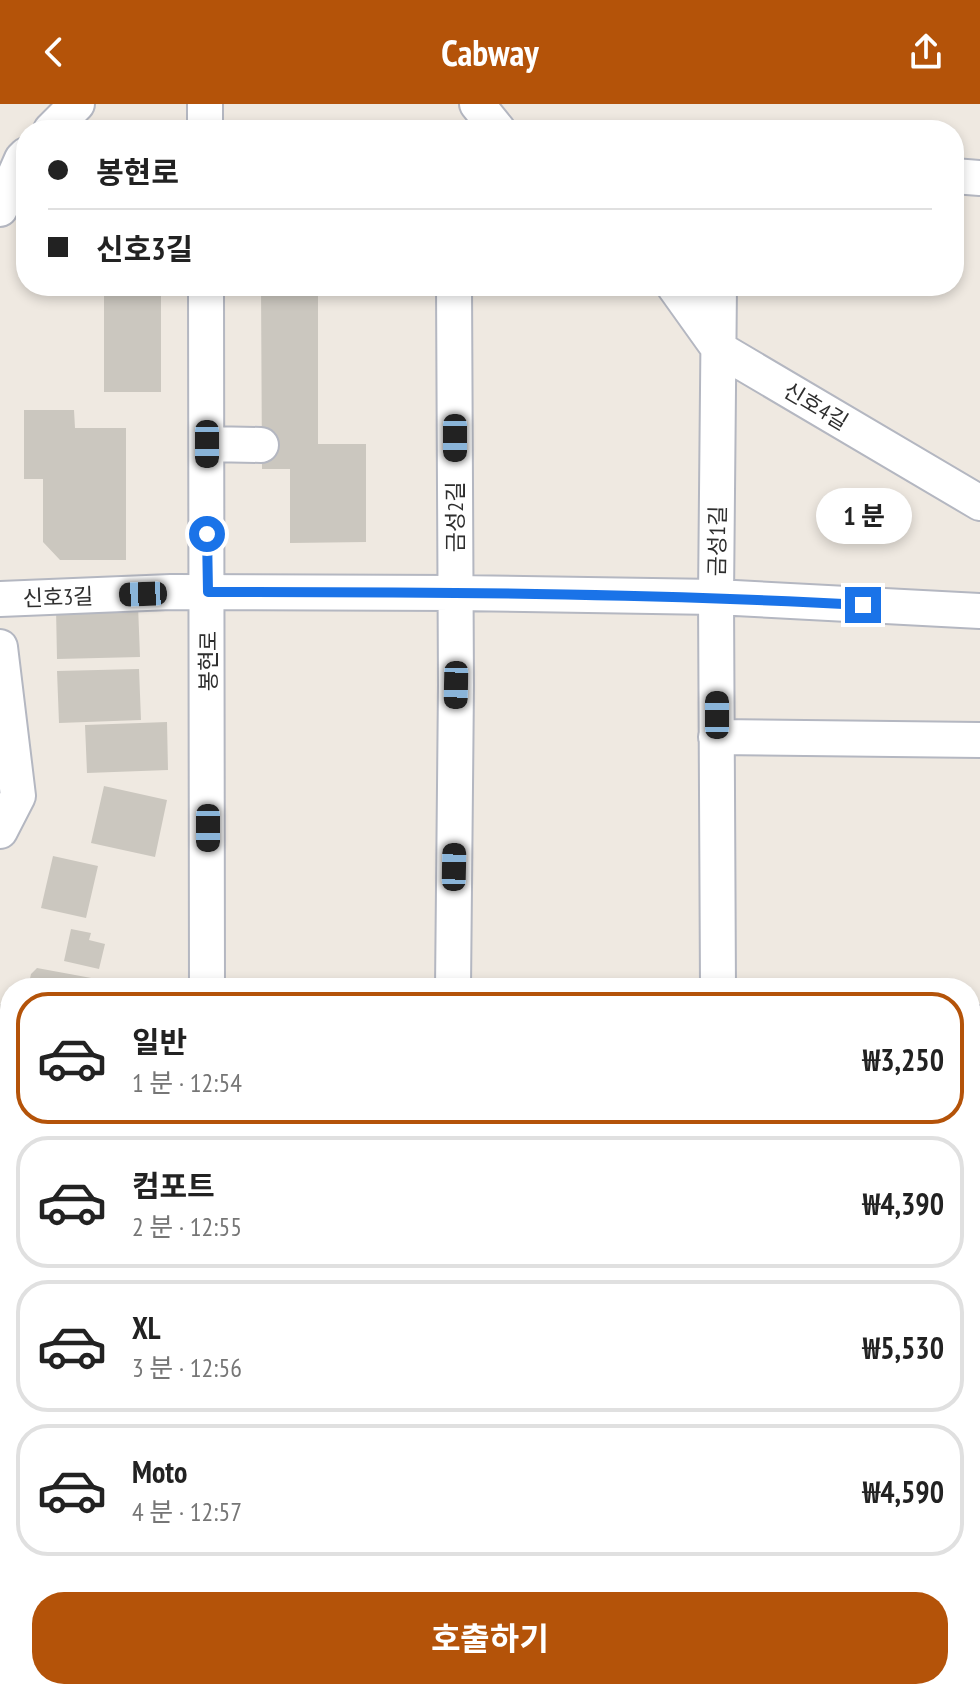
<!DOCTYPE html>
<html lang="ko">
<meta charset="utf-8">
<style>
:root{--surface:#fff;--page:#f6f6f6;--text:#222;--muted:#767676;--line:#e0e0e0;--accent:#b45309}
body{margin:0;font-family:"PT Sans Narrow","Noto Sans KR",sans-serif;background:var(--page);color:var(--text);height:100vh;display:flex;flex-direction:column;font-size:30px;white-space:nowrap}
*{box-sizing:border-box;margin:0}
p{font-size:26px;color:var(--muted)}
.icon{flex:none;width:44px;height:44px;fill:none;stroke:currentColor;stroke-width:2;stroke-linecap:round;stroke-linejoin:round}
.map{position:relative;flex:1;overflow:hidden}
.details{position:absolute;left:0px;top:874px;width:980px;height:722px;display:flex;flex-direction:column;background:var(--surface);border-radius:32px 32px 0 0;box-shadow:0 4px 12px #0003}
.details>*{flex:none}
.top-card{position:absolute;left:16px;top:16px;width:948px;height:176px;border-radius:32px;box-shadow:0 4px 12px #0003;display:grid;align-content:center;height:176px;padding:0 32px;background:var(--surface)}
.end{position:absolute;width:36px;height:36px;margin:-18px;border:10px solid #1a73e8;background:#fff;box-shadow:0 0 0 4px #fff}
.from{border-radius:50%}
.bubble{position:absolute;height:56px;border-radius:28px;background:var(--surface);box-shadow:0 4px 12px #0003;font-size:26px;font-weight:700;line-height:56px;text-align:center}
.car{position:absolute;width:24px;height:48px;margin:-24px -12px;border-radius:10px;box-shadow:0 0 6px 2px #0007;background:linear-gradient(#222 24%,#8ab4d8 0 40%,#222 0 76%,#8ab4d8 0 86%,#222 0)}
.top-card b{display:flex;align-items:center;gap:28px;height:76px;font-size:30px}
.top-card b+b{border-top:2px solid var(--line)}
.top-card i{width:20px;height:20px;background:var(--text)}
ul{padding:14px 0 0;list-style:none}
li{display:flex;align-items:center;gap:24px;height:132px;margin:0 16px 12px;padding:0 16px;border:4px solid var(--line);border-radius:32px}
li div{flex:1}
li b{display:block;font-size:30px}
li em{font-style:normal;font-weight:700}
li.on{border-color:var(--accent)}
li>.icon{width:72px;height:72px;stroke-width:1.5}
.action{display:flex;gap:16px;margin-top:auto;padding:16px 32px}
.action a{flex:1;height:92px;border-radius:32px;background:var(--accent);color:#fff;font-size:32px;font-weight:700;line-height:92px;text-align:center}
header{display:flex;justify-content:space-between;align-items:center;height:104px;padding:0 32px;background:var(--accent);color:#fff;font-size:36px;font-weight:700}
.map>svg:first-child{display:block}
</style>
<header><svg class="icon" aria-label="back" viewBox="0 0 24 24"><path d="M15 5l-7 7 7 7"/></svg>Cabway<svg class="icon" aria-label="share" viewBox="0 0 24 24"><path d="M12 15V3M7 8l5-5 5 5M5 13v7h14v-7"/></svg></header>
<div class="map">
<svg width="980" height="1595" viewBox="0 0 980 1595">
<rect width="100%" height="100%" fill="#efe9e1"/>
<path fill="#cbc7bf" d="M104,182h57v106h-57z
M261,182h57v158h48v98l-76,1v-74h-28z
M24,306h50l1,18h51v132h-66l-17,-18v-63h-19z
M138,501l2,52 -83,2 -1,-51z
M139,565l2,51 -82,3 -2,-52z
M167,618l1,48 -81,3 -2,-48z
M104,682l63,14 -12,57 -64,-14z
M53,752l45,10 -12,52 -45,-10z
M71,825l20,4 -2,7 16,4 -6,25 -35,-8z
M37,864l76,14 1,6h-86l3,-14z
M10,899v20h-10v-19z
M0,931h10v23l-10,1z
M279,1586h44v9h-44z"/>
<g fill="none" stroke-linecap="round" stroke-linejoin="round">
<g stroke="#b4b7c1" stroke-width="38">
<path id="minor" d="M205,0v26
M477,0l21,26
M51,26l26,-26
M954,72l26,2
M0,105l22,-50 4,-4
M206,182l1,702
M674,182l45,63 261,154
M207,340l54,1
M0,495l171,-7 284,1 261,4 264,14
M0,543l18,149 -18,35
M716,633l264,3
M453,884l3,-303 -2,-399
M718,884l-2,-391 3,-311
M970,920l10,-1
M0,985l10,-1
M0,1215h10
M0,1426h10
M970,1578l10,-486
M465,1586v9
M203,1595v-9
M791,1595l9,-9"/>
</g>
<use href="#minor" stroke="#fff" stroke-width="34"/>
</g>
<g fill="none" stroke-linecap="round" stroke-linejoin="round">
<path stroke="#1a73e8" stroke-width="10" d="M207,430l1,58c218,0 437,1 655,13"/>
</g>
<g text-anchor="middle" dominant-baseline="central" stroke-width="6" stroke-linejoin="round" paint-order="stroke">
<g font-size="22" fill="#2e2e2e" stroke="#fff">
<text transform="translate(816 302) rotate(31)">신호4길</text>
<text transform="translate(455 413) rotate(-90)">금성2길</text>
<text transform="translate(717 437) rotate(-89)">금성1길</text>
<text transform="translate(58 493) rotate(-2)">신호3길</text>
<text transform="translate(208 557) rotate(-90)">봉현로</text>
</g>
</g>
</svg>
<i class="end from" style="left:207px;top:430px"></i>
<i class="end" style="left:863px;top:501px"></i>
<div class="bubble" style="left:816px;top:384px;width:96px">1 분</div>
<i class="car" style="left:455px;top:334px;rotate:180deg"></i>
<i class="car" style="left:207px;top:340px;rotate:180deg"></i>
<i class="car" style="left:143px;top:490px;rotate:268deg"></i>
<i class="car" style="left:456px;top:581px;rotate:181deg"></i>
<i class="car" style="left:717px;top:611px;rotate:0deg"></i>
<i class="car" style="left:208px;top:724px;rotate:180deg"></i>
<i class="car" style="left:454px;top:763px;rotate:1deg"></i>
<div class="top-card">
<b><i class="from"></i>봉현로</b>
<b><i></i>신호3길</b>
</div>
<section class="details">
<ul>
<li class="on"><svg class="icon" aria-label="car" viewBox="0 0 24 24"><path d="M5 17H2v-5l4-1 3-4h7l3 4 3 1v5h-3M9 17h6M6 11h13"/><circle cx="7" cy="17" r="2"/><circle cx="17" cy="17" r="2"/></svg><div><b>일반</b><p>1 분 · 12:54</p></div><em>₩3,250</em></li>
<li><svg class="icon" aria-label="car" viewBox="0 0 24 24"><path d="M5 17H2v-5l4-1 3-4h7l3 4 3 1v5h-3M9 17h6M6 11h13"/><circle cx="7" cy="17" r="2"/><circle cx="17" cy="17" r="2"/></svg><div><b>컴포트</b><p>2 분 · 12:55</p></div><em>₩4,390</em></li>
<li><svg class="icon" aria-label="car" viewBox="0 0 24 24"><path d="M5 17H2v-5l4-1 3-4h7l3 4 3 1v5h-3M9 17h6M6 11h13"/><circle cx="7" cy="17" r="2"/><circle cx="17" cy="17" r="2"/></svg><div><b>XL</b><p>3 분 · 12:56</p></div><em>₩5,530</em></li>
<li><svg class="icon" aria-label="car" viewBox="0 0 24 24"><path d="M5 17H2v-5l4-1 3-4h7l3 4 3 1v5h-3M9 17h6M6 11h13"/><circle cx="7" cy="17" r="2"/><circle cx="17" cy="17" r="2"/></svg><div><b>Moto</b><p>4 분 · 12:57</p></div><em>₩4,590</em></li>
</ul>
<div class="action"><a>호출하기</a></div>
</section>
</div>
